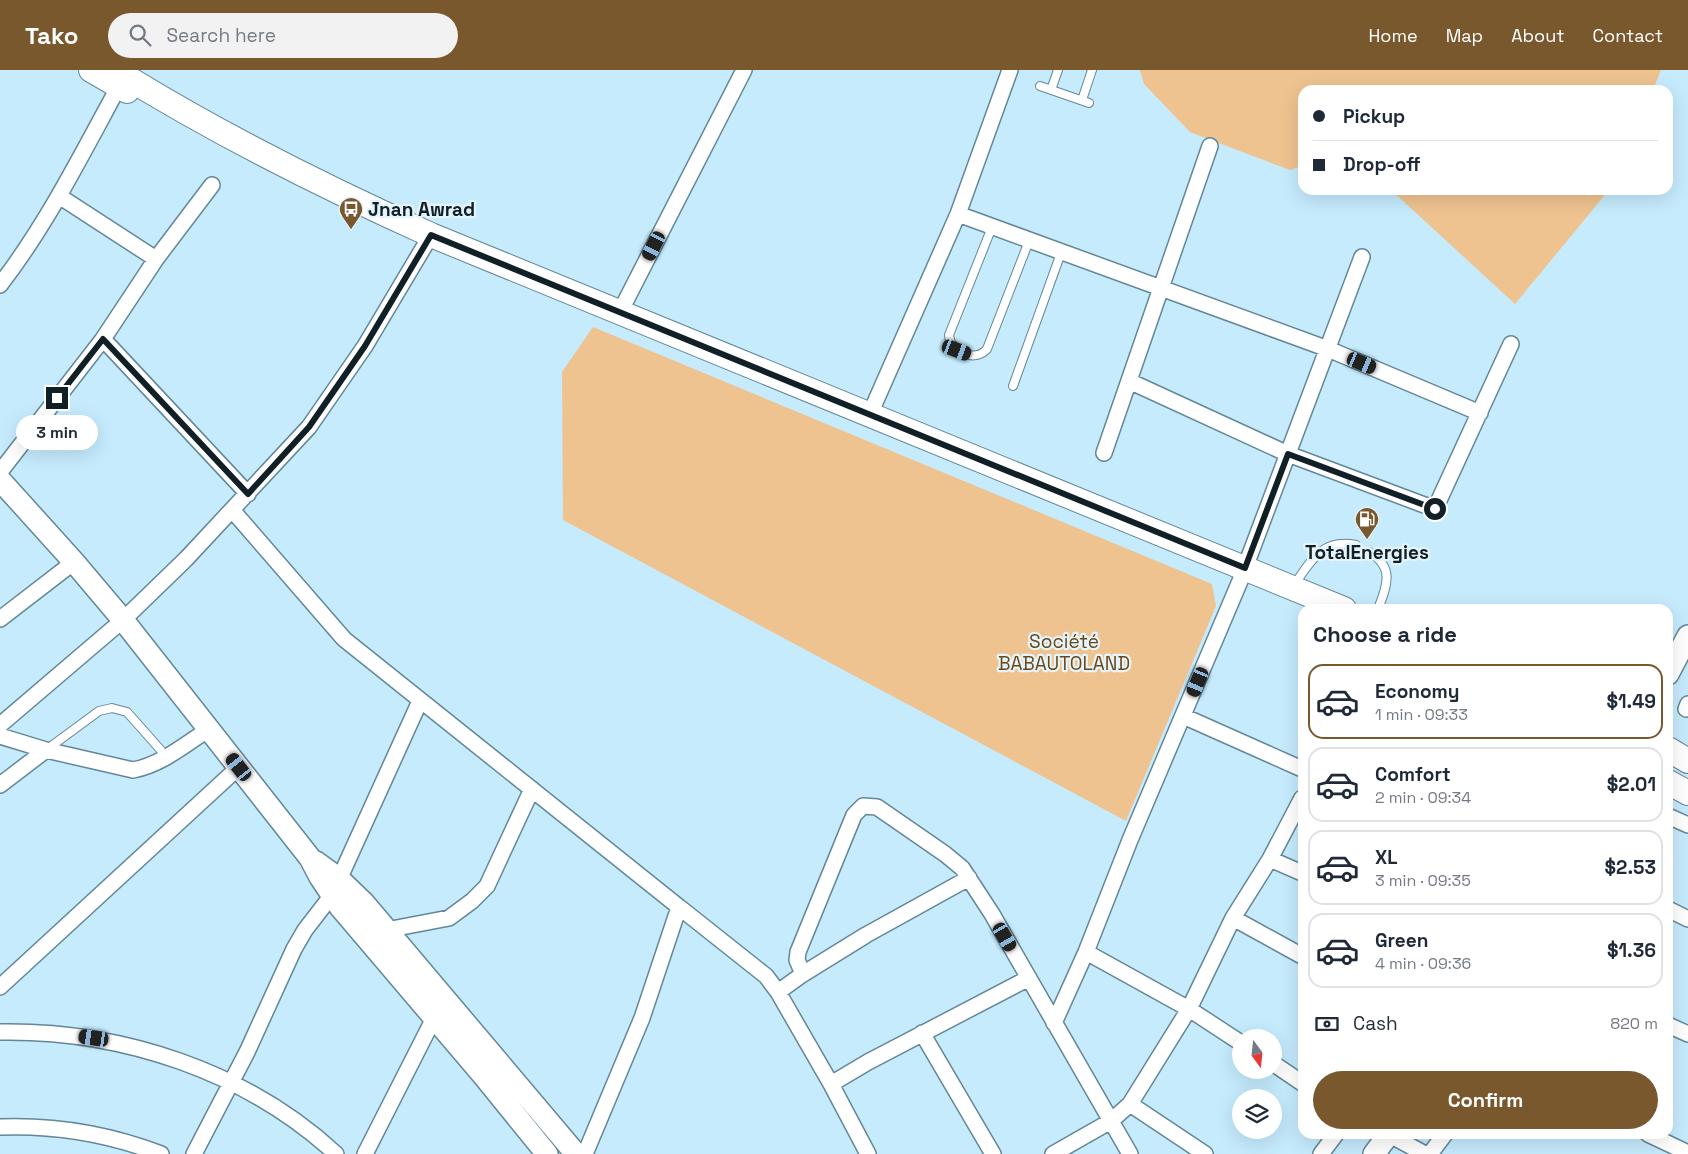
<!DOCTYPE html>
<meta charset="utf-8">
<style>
:root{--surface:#fff;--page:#f2f2f3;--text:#1f2937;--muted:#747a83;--line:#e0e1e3;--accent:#79582e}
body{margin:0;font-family:"Space Grotesk",sans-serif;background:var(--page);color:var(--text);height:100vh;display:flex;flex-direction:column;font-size:19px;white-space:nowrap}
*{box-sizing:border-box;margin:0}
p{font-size:16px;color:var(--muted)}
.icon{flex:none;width:28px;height:28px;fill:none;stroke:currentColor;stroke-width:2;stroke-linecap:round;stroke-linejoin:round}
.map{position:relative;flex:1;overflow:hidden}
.side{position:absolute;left:1298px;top:534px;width:375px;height:535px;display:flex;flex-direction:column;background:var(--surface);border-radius:15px;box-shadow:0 5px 20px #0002}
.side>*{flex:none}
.top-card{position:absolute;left:1298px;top:15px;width:375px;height:110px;border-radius:15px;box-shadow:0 5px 20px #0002;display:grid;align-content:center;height:110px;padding:0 15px;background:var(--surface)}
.needle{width:32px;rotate:165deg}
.controls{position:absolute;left:1232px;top:959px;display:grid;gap:10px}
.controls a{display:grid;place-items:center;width:50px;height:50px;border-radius:50%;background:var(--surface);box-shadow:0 5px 20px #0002;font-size:25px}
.end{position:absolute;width:22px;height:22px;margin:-11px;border:6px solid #112026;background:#fff;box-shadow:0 0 0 2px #fff}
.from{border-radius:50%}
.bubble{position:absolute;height:35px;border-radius:18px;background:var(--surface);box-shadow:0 5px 20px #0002;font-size:16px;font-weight:700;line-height:35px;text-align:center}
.car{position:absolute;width:15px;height:30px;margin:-15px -8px;border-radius:6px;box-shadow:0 0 4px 1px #0007;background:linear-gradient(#222 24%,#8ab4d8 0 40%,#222 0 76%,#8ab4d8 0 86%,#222 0)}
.top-card b{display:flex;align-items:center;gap:18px;height:48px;font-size:19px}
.top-card b+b{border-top:1px solid var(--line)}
.top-card i{width:12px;height:12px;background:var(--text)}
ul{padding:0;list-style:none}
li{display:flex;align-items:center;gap:15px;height:75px;margin:0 10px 8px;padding:0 5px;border:2px solid var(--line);border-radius:15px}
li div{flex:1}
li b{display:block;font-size:19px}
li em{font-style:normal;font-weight:700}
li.on{border-color:var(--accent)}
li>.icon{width:45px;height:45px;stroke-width:1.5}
h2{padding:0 15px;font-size:22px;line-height:60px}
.pay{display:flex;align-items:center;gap:12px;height:55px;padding:0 15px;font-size:19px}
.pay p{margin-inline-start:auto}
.cta{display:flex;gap:10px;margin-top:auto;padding:10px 15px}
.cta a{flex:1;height:58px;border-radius:30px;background:var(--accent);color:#fff;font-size:20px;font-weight:700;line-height:58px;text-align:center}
header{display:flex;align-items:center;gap:30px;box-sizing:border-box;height:70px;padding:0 25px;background:var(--accent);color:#fff}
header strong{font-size:24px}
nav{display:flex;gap:28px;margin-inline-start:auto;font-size:18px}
.search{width:350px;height:45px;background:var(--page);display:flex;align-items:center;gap:12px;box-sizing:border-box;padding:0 18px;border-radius:28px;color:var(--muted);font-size:19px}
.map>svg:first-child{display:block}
</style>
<header>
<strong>Tako</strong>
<div class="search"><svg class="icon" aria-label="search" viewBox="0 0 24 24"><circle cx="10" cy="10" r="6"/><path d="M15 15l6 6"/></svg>Search here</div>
<nav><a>Home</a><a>Map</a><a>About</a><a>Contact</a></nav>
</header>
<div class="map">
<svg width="1688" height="1084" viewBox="0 0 1688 1084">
<rect width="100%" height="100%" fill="#c5ebfd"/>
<path fill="#efc390" d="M1140,0h521l-8,20h-351v76l-12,4 -100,-38 -46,-48z
M1391,120h218l-94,114z
M593,257l619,257 4,22 -90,215 -563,-301 -1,-148z"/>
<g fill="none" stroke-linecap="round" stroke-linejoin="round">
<g stroke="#638797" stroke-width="10">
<path id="lane" d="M1040,16l49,17
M1051,20l7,-20
M1082,30l10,-30
M992,157l-43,108c1,17 26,28 38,14l42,-108
M1013,316l48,-133
M1369,482c26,15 18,34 9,57
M1294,515c17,-24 28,-47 62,-40
M46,680l53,-39 13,-3 15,4 39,44"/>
</g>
<g stroke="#638797" stroke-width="18">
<path id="street" d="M59,126l97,63
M958,144l370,135 152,64
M0,215c47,-61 82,-131 119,-199
M620,242l124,-242
M103,269l145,155
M1129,311l159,73 147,55 76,-165
M870,344l88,-200 52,-144
M1104,383l106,-307
M0,402l103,-133 53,-80 56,-74
M233,441l111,128 335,268 -37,111 -57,136
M0,549l74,-57
M1686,639l2,-5
M1183,646l119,53
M0,655l123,-105 63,-61 123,-132 56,-81 66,-111
M0,666l46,14 87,20c28,-5 53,-26 76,-41
M0,715l46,-35
M1668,746l20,9
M1270,789l32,14
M679,837l87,69 12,16 53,92 37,70
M1668,839l20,10
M1233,848l69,38
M386,860l63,-12 23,-17 15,-15 45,-97
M1086,882l103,57 52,34
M803,904l63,-39 103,-57
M0,917l239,-220
M778,922l25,-18 -6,-14 1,-8 56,-137 9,-9 14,1 68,47 17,14 30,46 138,240
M1054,953l32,-71 44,-112 110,-259 122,-324
M1668,955l20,9
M0,962c121,-2 246,39 336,122
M922,963l71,121
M1274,994l28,19
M831,1014l37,-22 161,-84
M1130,1034l75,50
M0,1057c55,-2 109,7 161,27
M1388,1064l37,20
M1648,1064l40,19
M194,1084l53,-102 47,-103 11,-19 27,-35 88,-194
M365,1084l69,-136
M1053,1084l58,-33 19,-17 59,-95 44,-91 37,-59 32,-61
M1321,1084l15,-20
M1430,1084l15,-20"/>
</g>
<g stroke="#638797" stroke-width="24">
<path id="secondary" d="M0,410l74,82 49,58 187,238 10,19 20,30 142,167 65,80
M1668,604l20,-38
M316,792l22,16 26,25 212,251
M1374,1084l15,-20"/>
</g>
<g stroke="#638797" stroke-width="26">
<path id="primary" d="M91,0l36,21
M115,0c101,63 207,116 316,165l913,374
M1668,679l20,12
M1668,712l20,11"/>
</g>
<use href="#lane" stroke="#fff" stroke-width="8"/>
<use href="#street" stroke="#fff" stroke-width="15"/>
<use href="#secondary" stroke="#fff" stroke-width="21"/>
<use href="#primary" stroke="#fff" stroke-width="24"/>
</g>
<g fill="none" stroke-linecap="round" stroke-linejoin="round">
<path stroke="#112026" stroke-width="6" d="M57,328l46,-59 145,155 61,-67 56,-81 66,-111 814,333 43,-114 147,55"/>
</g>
<defs>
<g id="bus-pin" transform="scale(1.25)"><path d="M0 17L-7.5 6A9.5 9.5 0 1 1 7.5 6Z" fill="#79582e" stroke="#e5f4fb"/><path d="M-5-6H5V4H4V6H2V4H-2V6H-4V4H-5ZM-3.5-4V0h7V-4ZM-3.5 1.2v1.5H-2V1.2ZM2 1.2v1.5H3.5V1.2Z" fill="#fff"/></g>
<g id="fuel-pin" transform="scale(1.25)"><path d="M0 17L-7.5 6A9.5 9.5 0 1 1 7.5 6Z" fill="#79582e" stroke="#e5f4fb"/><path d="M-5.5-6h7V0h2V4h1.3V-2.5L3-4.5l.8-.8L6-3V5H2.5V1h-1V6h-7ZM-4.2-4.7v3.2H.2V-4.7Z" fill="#fff"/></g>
</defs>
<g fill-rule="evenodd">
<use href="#bus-pin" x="351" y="139"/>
<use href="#fuel-pin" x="1367" y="449"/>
</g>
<g text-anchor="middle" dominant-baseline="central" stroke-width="4.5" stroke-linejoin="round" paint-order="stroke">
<g font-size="19" font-weight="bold" fill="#112026" stroke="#e5f4fb" text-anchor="start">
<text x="368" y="139">Jnan Awrad</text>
<text x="1367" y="482" text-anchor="middle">TotalEnergies</text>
</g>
<g font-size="19" fill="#6b4817" stroke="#e5f4fb">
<text x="1064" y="571">Société<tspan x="1064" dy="22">BABAUTOLAND</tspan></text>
</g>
</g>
</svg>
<div class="controls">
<a><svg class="needle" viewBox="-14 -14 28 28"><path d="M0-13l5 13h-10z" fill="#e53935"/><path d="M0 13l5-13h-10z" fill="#747a83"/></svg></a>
<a><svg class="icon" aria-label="layers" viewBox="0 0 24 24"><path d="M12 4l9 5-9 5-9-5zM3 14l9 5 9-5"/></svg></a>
</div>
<i class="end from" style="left:1435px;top:439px"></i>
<i class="end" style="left:57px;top:328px"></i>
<div class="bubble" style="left:16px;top:345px;width:82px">3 min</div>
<i class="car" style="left:654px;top:176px;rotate:207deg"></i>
<i class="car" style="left:957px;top:280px;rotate:111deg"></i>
<i class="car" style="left:1362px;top:293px;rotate:113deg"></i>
<i class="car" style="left:1198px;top:612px;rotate:203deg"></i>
<i class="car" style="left:239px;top:697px;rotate:322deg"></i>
<i class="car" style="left:1005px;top:867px;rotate:150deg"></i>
<i class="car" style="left:94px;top:968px;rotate:278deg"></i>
<div class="top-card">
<b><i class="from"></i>Pickup</b>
<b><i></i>Drop-off</b>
</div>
<section class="side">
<h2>Choose a ride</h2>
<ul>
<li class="on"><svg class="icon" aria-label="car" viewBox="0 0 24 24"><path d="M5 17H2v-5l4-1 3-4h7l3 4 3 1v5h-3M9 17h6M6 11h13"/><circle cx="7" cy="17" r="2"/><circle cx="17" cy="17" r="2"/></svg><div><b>Economy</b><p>1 min · 09:33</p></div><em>$1.49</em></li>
<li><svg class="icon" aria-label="car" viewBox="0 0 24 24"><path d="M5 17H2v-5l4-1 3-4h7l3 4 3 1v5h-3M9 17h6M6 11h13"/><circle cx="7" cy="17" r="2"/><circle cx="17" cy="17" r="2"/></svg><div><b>Comfort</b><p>2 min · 09:34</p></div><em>$2.01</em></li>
<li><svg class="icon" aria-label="car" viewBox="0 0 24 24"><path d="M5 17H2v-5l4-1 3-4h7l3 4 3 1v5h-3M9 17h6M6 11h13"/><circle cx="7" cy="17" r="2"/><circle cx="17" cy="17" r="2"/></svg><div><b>XL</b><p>3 min · 09:35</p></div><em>$2.53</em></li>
<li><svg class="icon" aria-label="car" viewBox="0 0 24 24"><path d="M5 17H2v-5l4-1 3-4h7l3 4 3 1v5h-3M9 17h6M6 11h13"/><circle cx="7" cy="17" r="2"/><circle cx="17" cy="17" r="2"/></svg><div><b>Green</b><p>4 min · 09:36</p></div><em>$1.36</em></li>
</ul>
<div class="pay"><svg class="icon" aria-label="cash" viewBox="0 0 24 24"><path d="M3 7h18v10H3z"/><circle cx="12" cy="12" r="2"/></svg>Cash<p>820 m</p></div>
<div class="cta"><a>Confirm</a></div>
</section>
</div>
